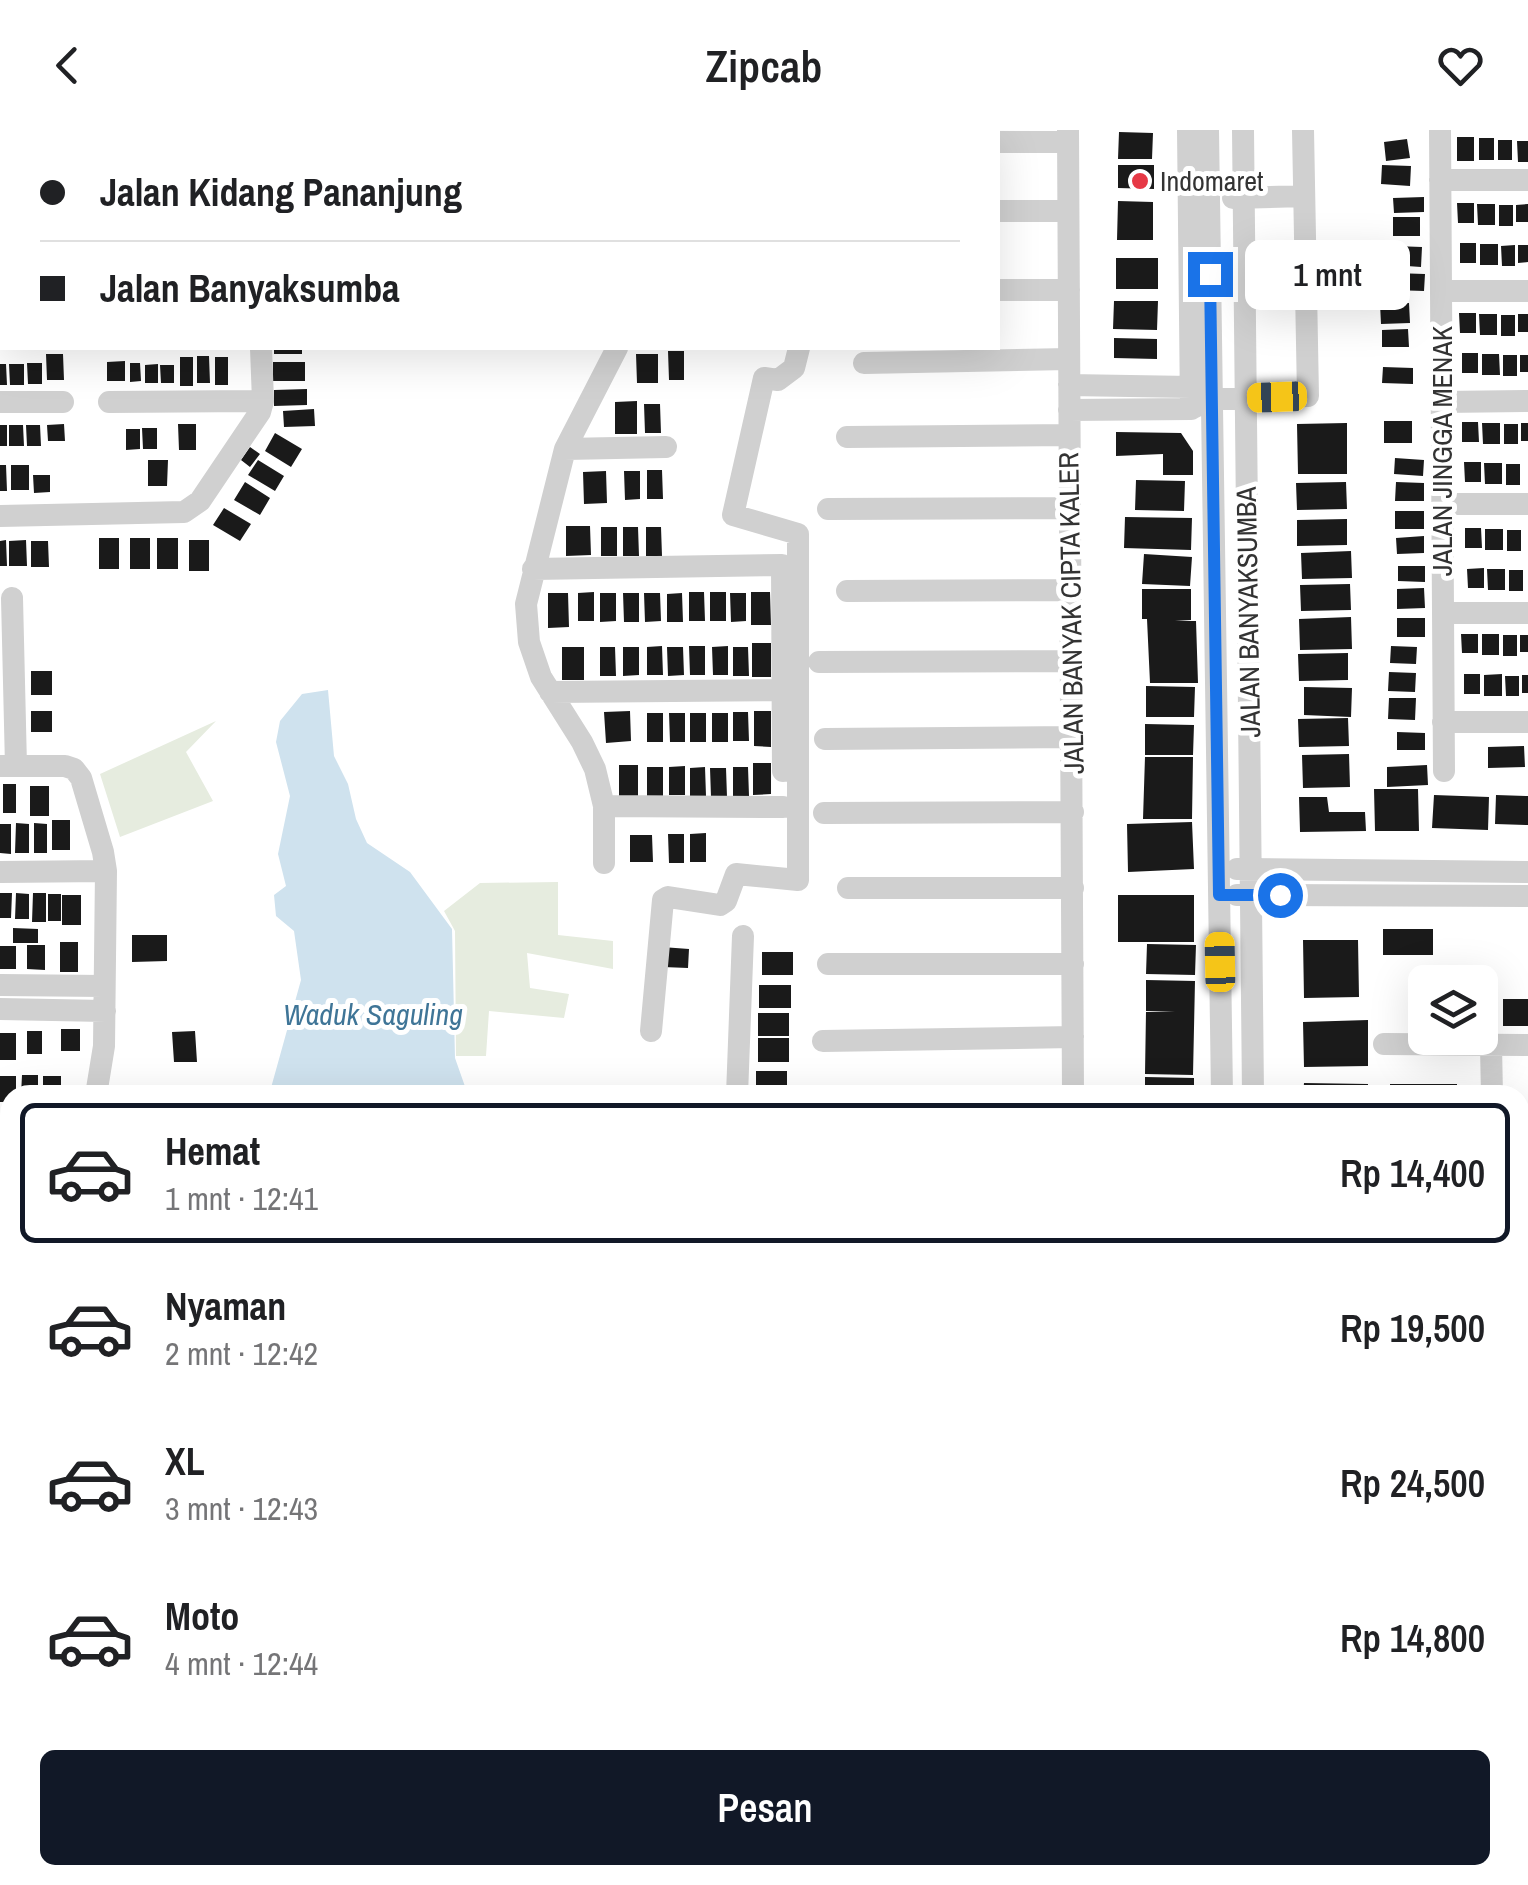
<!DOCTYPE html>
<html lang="id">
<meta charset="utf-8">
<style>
:root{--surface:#fff;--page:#f2f2f2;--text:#202124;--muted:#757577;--line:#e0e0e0;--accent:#111827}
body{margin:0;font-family:"Archivo Narrow",sans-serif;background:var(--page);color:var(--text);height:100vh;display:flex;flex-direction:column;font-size:38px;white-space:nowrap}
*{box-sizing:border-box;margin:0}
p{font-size:32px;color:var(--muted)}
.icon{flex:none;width:55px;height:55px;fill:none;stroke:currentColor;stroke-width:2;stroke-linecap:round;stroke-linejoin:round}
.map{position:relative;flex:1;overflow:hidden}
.side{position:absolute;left:0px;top:955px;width:1530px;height:800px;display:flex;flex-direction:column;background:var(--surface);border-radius:30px 30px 0 0;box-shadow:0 10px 40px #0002}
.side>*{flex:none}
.banner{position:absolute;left:0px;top:0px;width:1000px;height:220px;box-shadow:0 10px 40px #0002;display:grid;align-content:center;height:220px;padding:0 40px;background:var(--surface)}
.tools{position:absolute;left:1408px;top:835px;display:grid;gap:20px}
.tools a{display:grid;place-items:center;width:90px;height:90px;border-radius:15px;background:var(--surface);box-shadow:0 10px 40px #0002;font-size:50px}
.end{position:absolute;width:45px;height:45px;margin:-22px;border:12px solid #1a73e8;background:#fff;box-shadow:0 0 0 5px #fff}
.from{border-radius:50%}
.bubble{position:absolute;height:70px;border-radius:15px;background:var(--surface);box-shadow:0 10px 40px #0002;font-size:32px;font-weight:600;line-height:70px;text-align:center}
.car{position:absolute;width:30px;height:60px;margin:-30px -15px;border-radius:12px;box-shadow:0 0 8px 2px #0007;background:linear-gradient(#f5c518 24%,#345 0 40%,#f5c518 0 76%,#345 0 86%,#f5c518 0)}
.banner b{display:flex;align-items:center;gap:35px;height:95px;font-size:38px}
.banner b+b{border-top:2px solid var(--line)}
.banner i{width:25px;height:25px;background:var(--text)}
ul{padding:18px 0 0;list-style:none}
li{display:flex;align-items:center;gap:30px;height:140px;margin:0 20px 15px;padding:0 20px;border:5px solid transparent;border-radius:15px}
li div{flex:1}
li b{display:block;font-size:38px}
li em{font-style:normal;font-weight:600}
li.on{border-color:var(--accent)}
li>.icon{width:90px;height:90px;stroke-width:1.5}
.action{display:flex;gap:20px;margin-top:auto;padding:20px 40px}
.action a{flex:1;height:115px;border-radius:15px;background:var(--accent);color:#fff;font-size:40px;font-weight:600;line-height:115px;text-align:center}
header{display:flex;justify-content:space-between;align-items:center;height:130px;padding:0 40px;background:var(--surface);font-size:45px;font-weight:600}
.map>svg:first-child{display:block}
</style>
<header><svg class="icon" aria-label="back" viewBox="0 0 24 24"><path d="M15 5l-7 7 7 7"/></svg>Zipcab<svg class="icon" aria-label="heart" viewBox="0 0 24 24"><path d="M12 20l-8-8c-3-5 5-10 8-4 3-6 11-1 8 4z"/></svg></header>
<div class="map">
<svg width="1528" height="1755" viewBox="0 0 1528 1755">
<rect width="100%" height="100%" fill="#fff"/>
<path fill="#e6ecdf" d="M216,591l-30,31 27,49 -93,36 -20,-63z
M558,752v53l55,6v28l-86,-16 3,35 39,6 -5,24 -75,-7 -3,45h-30l-1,-125 -11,-20 36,-28z"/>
<path fill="#cfe2ee" d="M328,560l6,66 14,28 8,35 11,24 43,29 42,57 3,129 13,37h-199l32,-115 -7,-49 -18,-15 -2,-21 12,-9 -8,-32 12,-58 -14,-54 4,-21 22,-27z
M0,1533l10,7v205h307l10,10h-318l-2,-10 -7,-10z
M1520,1711l7,44h-230l2,-7 37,3 10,-6h174z"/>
<path fill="#1a1a1a" d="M1119,2l34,1 -1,26h-34z
M1457,7h17v24h-17z
M1479,8h15v22h-15z
M1407,9l3,19 -24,3 -2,-19z
M1498,10h14v20h-14z
M1517,11h11v21h-10z
M1118,35h36v24l-36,-1z
M1382,35l29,1 -1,20 -29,-2z
M1424,67v15l-30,1 -1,-15z
M1118,71l35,1v38h-36z
M1457,73h17v20h-16z
M1477,74h18v21h-17z
M1528,74v18h-12v-17z
M1499,75h14v21h-14z
M1393,87h27v19h-27z
M1460,113h16v20h-16z
M1480,114h18v21h-18z
M1515,115v21h-13l-1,-20z
M1518,115h10v17l-10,1z
M1394,116l28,1 -1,20 -28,-2z
M1116,128h42v31h-42z
M1336,129h20l1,30h-21z
M1394,143l31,1 -1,17 -31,-1z
M1114,171h44l-1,29 -44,-1z
M1409,173l1,20 -29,1 -1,-20z
M1459,183h17v20h-16z
M1479,184h18v21h-17z
M1518,184h10v18h-10z
M1501,185h14v21h-14z
M1408,199l1,18h-27v-17z
M1114,208l43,1v20l-43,-1z
M274,218h28v6h-28z
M668,221h16v29h-15z
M1462,223h16v20h-16z
M46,224h17l1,26h-17z
M636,224h22v29h-21z
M1482,224h17l1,21h-18z
M1503,225h14v21h-14z
M1520,225h8v17h-8z
M197,226h12l1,27h-13z
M180,227h13v29h-13z
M215,227h13v28h-13z
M125,231v20h-18v-19z
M273,232h32v19h-32z
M27,233h15v21h-14z
M130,233h10l1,18 -11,1z
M0,234h6l1,21h-7z
M9,234h15v21h-14z
M158,234v19h-13v-18z
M160,235h14v18h-13z
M1383,237l30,1v16l-31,-1z
M307,259v16l-33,1v-16z
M637,271v33h-22v-32z
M644,274h16l1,29h-16z
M314,279l1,17 -31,1 -1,-16z
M1384,291h28v22h-28z
M1462,292h16l1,20h-17z
M1347,293v51h-49l-1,-50z
M1482,293h18v21h-17z
M1521,293h7v18h-7z
M64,294l1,17h-17l-1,-16z
M178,294h18v26h-17z
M1504,294h14v20h-14z
M0,295h7v21h-7z
M9,295h14l1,21h-15z
M26,295h14l1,21h-14z
M142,298h15v21h-14z
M126,299h14v20l-14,1z
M1116,302l65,1 12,18v24h-30v-21l-47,2z
M275,303l27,16 -11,18 -26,-16z
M250,317l10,7 -10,13 -9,-7z
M1395,328l29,2 -1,16 -29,-2z
M148,330h20l-1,26h-19z
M258,330l26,16 -9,15 -27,-16z
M1464,332h17v20h-16z
M1484,333h18v21h-17z
M1506,334h14v21h-14z
M0,335h6l1,26h-7z
M11,335h18v25h-18z
M647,340h15l1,29h-16z
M606,341l1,32 -23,1 -1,-32z
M624,341h16v28l-15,1z
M33,345h17v17l-16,1z
M1136,350l49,1 -1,30 -49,-1z
M245,352l25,16 -10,17 -26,-15z
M1346,352l1,27 -50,1 -1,-27z
M1396,352l28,1v18h-29z
M224,378l27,16 -11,17 -27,-16z
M1395,381h29v18h-29z
M1125,387l67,1 -1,32 -67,-2z
M1347,389v26l-50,1v-26z
M566,396h24l1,29 -25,1z
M601,397h16v29h-16z
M623,397h15l1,29h-16z
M646,397h15l1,29h-16z
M1465,398h16l1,20h-17z
M1485,399h18v21h-18z
M1507,400h14v21h-14z
M1424,406v17l-27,1 -1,-16z
M99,408h20v31h-20z
M130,408h20v31h-20z
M157,408h21v31h-21z
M6,410l1,26h-7v-25z
M26,410l1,26h-18v-25z
M189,410h20v31h-20z
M31,411h17l1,26h-18z
M1351,421l1,27 -50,1 -1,-26z
M1144,424l48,3 -2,29 -48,-2z
M1398,436h27v16l-27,-1z
M1484,438v20h-16l-1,-19z
M1487,439h18v21h-17z
M1509,440h14v21h-14z
M1350,454l1,26 -50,1 -1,-26z
M1424,458l1,20 -28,1v-20z
M1142,459h49v31l-16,1h21l2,62h-48l-3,-64h-5z
M594,462v29h-16v-28z
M689,462h15l1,29h-16z
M710,462h16v29h-16z
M751,462h19l1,33h-20z
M548,463h20l1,34 -21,1z
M600,463h16v28l-16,1z
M623,463h16v29h-15z
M644,463h16l1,28 -16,1z
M682,463l1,29h-16v-28z
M730,463h16v28l-15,1z
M1351,487l1,32 -52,1 -1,-31z
M1397,488h28v19h-28z
M1461,504h17v19h-16z
M1482,504h17v21h-17z
M1503,505h14v21h-14z
M1520,505h8v17h-8z
M752,513h19v34h-19z
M662,516l1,29h-16v-28z
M689,516h16v29h-15z
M728,516v29h-15l-1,-28z
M1391,516l26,1 -1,17 -26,-1z
M562,517h22v33h-22z
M600,517h15l1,29h-16z
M623,517h16v28l-16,1z
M667,517h16l1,28 -16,1z
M733,517h15l1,29h-16z
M1348,523v27l-49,1 -1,-27z
M31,541h21v24h-21z
M1389,542l27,1 -1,19 -27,-1z
M1464,544h16v20h-16z
M1502,544v22h-18v-21z
M1522,545h6v18h-6z
M1505,546h14v20h-13z
M1146,556l49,1 -1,30h-48z
M1304,557l48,1 -1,29 -47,-2z
M1389,568h27l-1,22 -27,-1z
M31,581h21v21h-21z
M630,581l1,30 -25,2 -2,-31z
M754,581h17v36l-17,-1z
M733,582h15l1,29h-16z
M647,583h16v29h-16z
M669,583h16v29h-15z
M690,583h16v29h-16z
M712,583h16v29h-16z
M1348,588l1,28 -50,1 -1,-28z
M1145,594l49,1 -1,30h-48z
M1397,602l28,1v17h-28z
M1524,616l1,21 -37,1v-21z
M1349,624l1,33 -47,1 -1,-33z
M1145,627h48l-1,62h-49z
M753,633h18v31l-18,1z
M619,635h19v31h-19z
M1427,635l1,20 -41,2v-20z
M685,636v29h-16v-28z
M647,637h16v29h-16z
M705,637l1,29h-16v-28z
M733,637h15l1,29h-16z
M710,638h16l1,29h-16z
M3,654h13v29h-13z
M30,656h19v30h-19z
M1374,659h44l1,42h-44z
M1434,665l55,2 -1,33 -56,-2z
M1496,665l32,1v29l-33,-1z
M1299,667h28l2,15h36l1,19 -66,1z
M52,690h18v30h-18z
M1192,692l2,47 -66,3 -1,-48z
M16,693l13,1v29h-14z
M34,693l13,1v29h-13z
M0,694h11v30l-11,-1z
M706,703v29h-16v-28z
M668,704h16v29h-15z
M630,705h22l1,27h-23z
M0,763h12l-1,25h-11z
M16,763l13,1v25h-14z
M33,763h13v29h-14z
M48,764h13v27h-13z
M62,765h19v30h-19z
M1118,765h76v47h-76z
M13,798l25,1v14h-25z
M1383,799h50v26h-50z
M132,805h35v26l-35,1z
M1303,810h55l1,57 -55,1z
M60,812h18v30h-18z
M1147,814l49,1 -1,30 -49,-1z
M27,815h18v25l-18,-1z
M0,816h16v23h-16z
M662,817l27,2 -1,19 -25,-1z
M762,822h31v23h-31z
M1146,850l49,1 -2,94 -48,-1 1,-62 29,-1h-29z
M759,855h32v23h-32z
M1480,861h15v33h-15z
M1503,869h25v27h-25z
M758,883h31v23h-31z
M1368,890v46l-64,1 -1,-45z
M61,899h19v22h-19z
M27,901h15v23h-15z
M195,901l2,31h-23l-2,-30z
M0,903h16v27h-16z
M758,908h31v24h-31z
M756,941h31v23h-31z
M22,945h16v20h-17z
M0,946h16v19h-6v7h-10z
M43,946h18v19h-18z
M1145,947l49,1v17h-49z
M1304,953l64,1v11h-65z
M1390,954h67v11h-67z
M0,1014h10v27h-10z
M0,1052h10v26h-10z
M10,1129v24l-10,1v-24z
M10,1171v24l-10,1v-24z
M1527,1227l1,37 -8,2v-37z
M751,1745h18v10h-18z
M962,1745h18v10h-18z
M1097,1745h33v10l-33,-3z
M672,1747h17v8h-17z
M777,1747h17v8h-17z
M819,1747h17v8h-17z
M877,1747h18v8h-18z
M649,1748h17v7h-17z"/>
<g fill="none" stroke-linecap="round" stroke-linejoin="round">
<path stroke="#d0d0d0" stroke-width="22" d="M258,0v2
M793,0v2
M1068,0l5,965
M1188,0l3,279
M1208,0l14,965
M1243,0l10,965
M1440,0l4,641
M730,2l1,-2
M998,12h70
M1440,50h88
M0,58h2
M1233,68l71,-2
M998,81h70
M998,160h71
M1442,161h86
M0,168h2
M864,233l205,-4
M1069,255l122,2 13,8
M0,272h63
M109,272l154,-1
M1442,272l86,-1
M1069,280l122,-1 20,-10 97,-3 -5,-266
M847,307l222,-2
M565,319l101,-2
M1442,374h86
M828,379l242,-1
M0,386l184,-4 16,-11 60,-89 3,-11 -2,-53
M533,439l249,-4 1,206
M847,461l223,-1
M12,468l4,168
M1443,483h85
M819,532l252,-1
M550,562l232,-2
M1443,592h85
M825,609l246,-2
M0,636h65l9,3 7,9 22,74 3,19 -2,175 -8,49
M604,676l179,1
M824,683l249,-1
M604,733v-57l-9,-37 -13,-27 -41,-65 -12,-35 -3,-38 39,-155 52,-101
M1237,739l291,3
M0,742l106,-1
M848,758h225
M1237,765l291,1
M828,834h245
M0,855l104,1
M0,879l105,2
M651,901l12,-131 5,-3 52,8 6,-4 10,-27 62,6v-346l-65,-19 31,-137 14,2 16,-12 5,-20
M823,911l250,-4
M1384,914l144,1
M1491,916l1,49
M737,965l6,-159
M0,995h10
M1520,1068h8
M0,1100h10
M1520,1124l8,18
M0,1220h10
M0,1270l10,1
M442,1745l13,9 14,-2 7,-7
M534,1755l3,-10
M1157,1755l1,-10"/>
</g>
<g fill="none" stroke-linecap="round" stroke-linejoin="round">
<path stroke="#1a73e8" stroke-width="12" d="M1210,144l9,621h61"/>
</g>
<circle fill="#e63946" stroke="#fff" stroke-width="4" cx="1140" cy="51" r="10"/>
<g text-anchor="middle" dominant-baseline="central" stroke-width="10" stroke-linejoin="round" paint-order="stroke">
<g font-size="28" fill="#333" stroke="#fff" text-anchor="start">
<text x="1160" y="51">Indomaret</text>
</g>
<g font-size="28" fill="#333" stroke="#fff">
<text transform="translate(1442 321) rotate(-90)">JALAN JINGGA MENAK</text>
<text transform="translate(1248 482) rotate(-91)">JALAN BANYAKSUMBA</text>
<text transform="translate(1071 483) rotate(-91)">JALAN BANYAK CIPTA KALER</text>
</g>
<g font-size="30" font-style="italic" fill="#3f7597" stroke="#fff">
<text x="373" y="884">Waduk Saguling</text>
</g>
</g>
</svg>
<div class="tools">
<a><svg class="icon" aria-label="layers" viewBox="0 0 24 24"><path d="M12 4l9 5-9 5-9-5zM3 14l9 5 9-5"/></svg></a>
</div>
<i class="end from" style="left:1280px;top:765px"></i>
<i class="end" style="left:1210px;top:144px"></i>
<div class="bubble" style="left:1245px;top:110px;width:165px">1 mnt</div>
<i class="car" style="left:1277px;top:267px;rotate:268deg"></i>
<i class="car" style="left:1220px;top:832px;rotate:359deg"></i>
<div class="banner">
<b><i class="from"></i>Jalan Kidang Pananjung</b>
<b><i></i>Jalan Banyaksumba</b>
</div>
<section class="side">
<ul>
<li class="on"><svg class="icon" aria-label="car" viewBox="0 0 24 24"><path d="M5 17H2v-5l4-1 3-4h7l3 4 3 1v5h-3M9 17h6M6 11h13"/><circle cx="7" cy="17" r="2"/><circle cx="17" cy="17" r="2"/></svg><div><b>Hemat</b><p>1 mnt · 12:41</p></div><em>Rp 14,400</em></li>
<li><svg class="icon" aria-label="car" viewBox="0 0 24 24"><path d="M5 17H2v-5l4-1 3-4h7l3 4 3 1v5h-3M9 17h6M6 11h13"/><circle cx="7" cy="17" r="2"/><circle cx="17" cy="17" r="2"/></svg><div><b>Nyaman</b><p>2 mnt · 12:42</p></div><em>Rp 19,500</em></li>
<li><svg class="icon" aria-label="car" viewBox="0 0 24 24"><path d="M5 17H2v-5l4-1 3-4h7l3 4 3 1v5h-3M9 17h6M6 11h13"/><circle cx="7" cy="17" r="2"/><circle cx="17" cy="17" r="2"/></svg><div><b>XL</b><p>3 mnt · 12:43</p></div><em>Rp 24,500</em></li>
<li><svg class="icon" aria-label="car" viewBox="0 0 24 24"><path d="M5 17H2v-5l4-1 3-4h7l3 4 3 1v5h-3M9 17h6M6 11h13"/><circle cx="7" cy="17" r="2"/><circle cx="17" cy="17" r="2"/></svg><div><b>Moto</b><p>4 mnt · 12:44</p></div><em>Rp 14,800</em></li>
</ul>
<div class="action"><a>Pesan</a></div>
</section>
</div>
